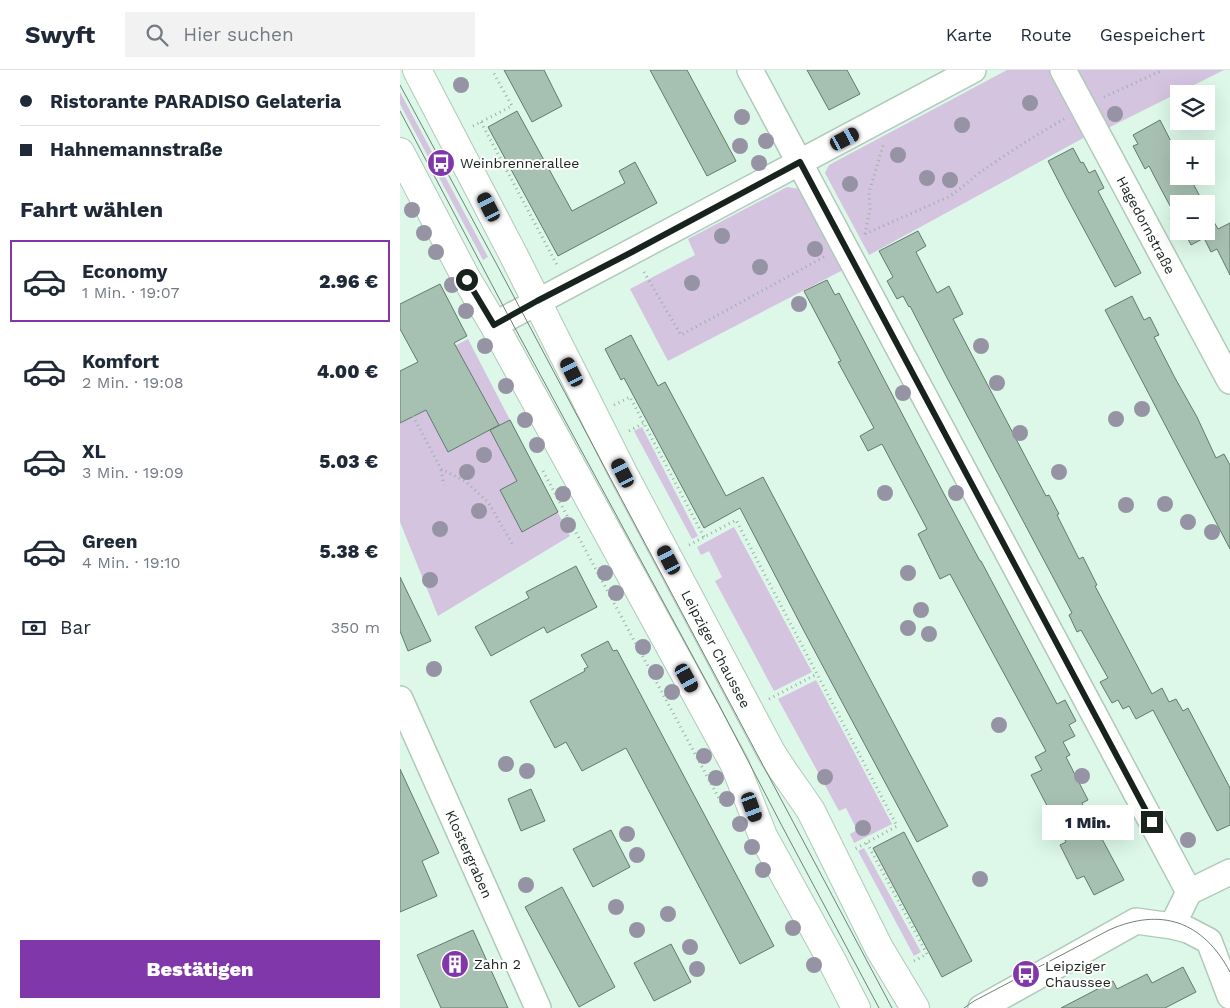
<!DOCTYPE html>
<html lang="de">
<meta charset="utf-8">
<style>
:root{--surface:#fff;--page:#f2f2f3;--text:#1f2937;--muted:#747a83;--line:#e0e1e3;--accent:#8037a9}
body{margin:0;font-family:"Work Sans",sans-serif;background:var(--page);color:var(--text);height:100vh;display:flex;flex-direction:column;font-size:19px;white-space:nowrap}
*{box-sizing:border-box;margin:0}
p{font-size:16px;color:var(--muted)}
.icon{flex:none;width:28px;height:28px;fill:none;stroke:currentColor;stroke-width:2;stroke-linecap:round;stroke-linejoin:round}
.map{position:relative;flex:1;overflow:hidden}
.side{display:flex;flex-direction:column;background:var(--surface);width:400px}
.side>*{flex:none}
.hud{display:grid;align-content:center;height:110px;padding:0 20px;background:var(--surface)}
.fabs{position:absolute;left:770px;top:15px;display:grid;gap:10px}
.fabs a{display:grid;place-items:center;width:45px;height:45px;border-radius:0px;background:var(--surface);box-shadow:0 5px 20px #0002;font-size:25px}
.end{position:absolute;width:22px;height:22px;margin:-11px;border:6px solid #19231d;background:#fff;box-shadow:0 0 0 2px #fff}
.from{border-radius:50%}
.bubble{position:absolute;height:35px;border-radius:0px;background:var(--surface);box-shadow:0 5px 20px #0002;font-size:16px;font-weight:800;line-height:35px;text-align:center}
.car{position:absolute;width:15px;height:30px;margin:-15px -8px;border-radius:6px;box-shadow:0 0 4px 1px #0007;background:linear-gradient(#222 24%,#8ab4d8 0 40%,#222 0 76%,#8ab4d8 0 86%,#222 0)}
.hud b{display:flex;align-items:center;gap:18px;height:48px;font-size:19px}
.hud b+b{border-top:1px solid var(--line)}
.hud i{width:12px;height:12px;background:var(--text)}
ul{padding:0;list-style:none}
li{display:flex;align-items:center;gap:15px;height:82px;margin:0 10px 8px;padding:0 10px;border:2px solid transparent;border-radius:0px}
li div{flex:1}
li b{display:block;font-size:19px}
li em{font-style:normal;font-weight:800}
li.active{border-color:var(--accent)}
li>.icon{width:45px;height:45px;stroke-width:1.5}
h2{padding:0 20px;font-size:22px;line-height:60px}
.pay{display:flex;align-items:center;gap:12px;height:55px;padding:0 20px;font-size:19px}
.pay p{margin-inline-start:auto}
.action{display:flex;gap:10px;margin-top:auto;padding:10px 20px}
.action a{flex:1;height:58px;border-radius:0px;background:var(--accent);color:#fff;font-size:20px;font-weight:800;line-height:58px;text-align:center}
header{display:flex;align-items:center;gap:30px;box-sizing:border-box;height:70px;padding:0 25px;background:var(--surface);border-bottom:1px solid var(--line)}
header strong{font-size:24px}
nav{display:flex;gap:28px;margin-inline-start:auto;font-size:18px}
.search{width:350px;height:45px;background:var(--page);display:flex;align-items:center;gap:12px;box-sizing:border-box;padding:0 18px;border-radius:0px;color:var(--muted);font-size:19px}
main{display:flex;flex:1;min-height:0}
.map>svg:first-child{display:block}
</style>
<header>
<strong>Swyft</strong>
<div class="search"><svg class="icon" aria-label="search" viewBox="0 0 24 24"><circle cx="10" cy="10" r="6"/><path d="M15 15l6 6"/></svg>Hier suchen</div>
<nav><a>Karte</a><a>Route</a><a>Gespeichert</a></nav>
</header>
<main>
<section class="side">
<div class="hud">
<b><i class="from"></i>Ristorante PARADISO Gelateria</b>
<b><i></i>Hahnemannstraße</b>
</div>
<h2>Fahrt wählen</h2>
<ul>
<li class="active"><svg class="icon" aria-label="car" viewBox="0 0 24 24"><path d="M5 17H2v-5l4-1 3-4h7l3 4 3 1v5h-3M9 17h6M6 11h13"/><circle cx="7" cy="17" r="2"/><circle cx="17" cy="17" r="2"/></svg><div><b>Economy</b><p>1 Min. · 19:07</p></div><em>2.96 €</em></li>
<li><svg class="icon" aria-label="car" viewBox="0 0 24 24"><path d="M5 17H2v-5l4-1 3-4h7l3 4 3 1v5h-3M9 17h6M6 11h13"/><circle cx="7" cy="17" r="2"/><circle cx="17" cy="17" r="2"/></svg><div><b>Komfort</b><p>2 Min. · 19:08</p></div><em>4.00 €</em></li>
<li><svg class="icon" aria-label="car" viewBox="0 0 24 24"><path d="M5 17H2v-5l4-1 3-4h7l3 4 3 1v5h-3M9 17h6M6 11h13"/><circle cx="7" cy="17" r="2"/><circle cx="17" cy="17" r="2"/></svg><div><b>XL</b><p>3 Min. · 19:09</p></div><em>5.03 €</em></li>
<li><svg class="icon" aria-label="car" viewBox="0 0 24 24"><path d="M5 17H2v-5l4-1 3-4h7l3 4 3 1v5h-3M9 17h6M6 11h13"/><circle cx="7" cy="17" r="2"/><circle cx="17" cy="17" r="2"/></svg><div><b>Green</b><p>4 Min. · 19:10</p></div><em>5.38 €</em></li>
</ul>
<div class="pay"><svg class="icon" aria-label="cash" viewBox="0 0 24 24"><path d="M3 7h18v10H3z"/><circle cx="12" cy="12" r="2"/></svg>Bar<p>350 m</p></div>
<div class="action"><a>Bestätigen</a></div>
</section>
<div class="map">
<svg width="830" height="938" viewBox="0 0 830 938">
<rect width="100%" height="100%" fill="#ddf8e8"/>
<path fill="#d4c4e0" d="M607,0h44l36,66 -218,119 -44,-82 4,-8z
M677,0h147l-118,59z
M0,22l88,165 -5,3 -83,-156z
M387,117l13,2 43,81 -175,91 -38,-72 65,-34 -7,-16z
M68,269l102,197 -132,80 -38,-94v-148z
M242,357l56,109 -6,3 -58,-108z
M334,457l78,145 -38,19 -59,-110 7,-4 -13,-26 -8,4 -4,-8z
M416,610l76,144 -38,19 -4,-9 7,-4 -11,-22 -7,3 -61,-112z
M464,778l57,104 -7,4 -56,-105z"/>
<path fill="#a6c0b1" stroke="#617a6c" d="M104,0h40l18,36 -30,16z
M250,0h37l49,91 -29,15z
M407,0h40l13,24 -31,16z
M117,41l55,100 53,-28 -6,-12 16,-9 22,41 -99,53 -70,-129z
M760,50l19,37v19h10l15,28h-25v27h27v-23l12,21 12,-6v52l-13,-26 -6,3 -7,-14 -13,7 -5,-10 -5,3 -11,-20 5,-3 -14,-26 -12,-23 -4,3 -12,-23 5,-2 -5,-9z
M673,78l8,15 2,-1 6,11 6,-3 9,18 -6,3 43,82 -26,14 -49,-91 -18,-35z
M518,161l8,15 -10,6 21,41 12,-7 14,28 -10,5 93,177 3,-1 10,19 -2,1 22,44 4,-2 14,28 -2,1 57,108 10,-6 7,14 7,-3 7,12 5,-3 42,80v37l-13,6 -64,-121 -17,9 -7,-13 -6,3 -5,-9 -6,3 -12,-21 8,-4 -27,-48 -4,2 -8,-17 3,-2 -127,-239 -35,-68 -1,1 -6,-11 -6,3 -10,-18 6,-4 -14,-26z
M427,210l8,15 4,-2 105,201 36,67h1l76,143 8,-4 11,21 -7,4 6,11 -12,6 7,13 -4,2 22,43 -6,3 18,37 2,-1 22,41 -30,15 -10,-19 -7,3 -17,-34 6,-3 -35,-67 11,-5 -7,-13 11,-6 -96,-177 -10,5 -22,-45 9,-5 -45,-85 -14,7 -8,-15 14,-8 -36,-66 3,-1 -37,-70z
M40,214l27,52 -13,7 45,82 -51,27 -22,-42 -26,13v-52l18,-9 -18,-33v-25z
M732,226l12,24 6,-3 9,18 -5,2 21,41 22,39 19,41 8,-4 6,11v84l-125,-239z
M231,265l27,51 7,-4 61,114 37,-19 185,349 -31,16 -113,-211 -64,-123 -36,20 -80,-150 -3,2 -16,-31z
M110,350l48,92 -36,20 -22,-42 17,-9 -27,-51z
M176,496l21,41 -50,26 -3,-6 -53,29 -16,-29 54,-29 -3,-6z
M0,507l31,64 -23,10 -8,-20z
M208,571l5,10 4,-1 157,296 -34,18 -114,-216 -44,23 -16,-29 -11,6 -25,-47 55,-30 -1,-2 4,-2 -7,-12z
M0,699l39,84 -17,8 15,35 -37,16z
M131,719l14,32 -24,10 -13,-32z
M211,760l19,37 -37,20 -20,-38z
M504,762l68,129 -30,16 -69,-129z
M162,817l53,100 -36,20 -54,-100z
M73,860l35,78h-67l-24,-53z
M271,874l20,38 -37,19 -20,-38z
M783,897l13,25 -31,16h-104l52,-27 4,8 30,-15 5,9z"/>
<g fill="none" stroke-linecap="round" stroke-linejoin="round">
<g stroke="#afcaba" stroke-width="28">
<path id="minor" d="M350,0l439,822
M663,0l167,311
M94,255l479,-255
M0,629l138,309
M772,856l17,-34 41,-20
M581,938l155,-87 36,5 16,4 21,11 21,55"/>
</g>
<g stroke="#afcaba" stroke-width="30">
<path id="secondary" d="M17,0l96,184 110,219 148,279c12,20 27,39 40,59l68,137 36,60
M0,82l66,126 28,47 241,440 28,71 69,125 24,47"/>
</g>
<path stroke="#9bb1a4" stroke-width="3" stroke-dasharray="1 4" stroke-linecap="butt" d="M704,27l59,-27
M81,52l76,143
M73,56l39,-20 -20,-36
M465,164l83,-37c13,-7 22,-18 34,-26 26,-18 54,-36 82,-52
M465,164l5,-25 -1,-17 15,-49
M244,202l37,63 143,-78
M214,335l16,-8 74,140
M13,346l28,53 24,12 23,21 25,43
M229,361l15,-8
M41,400l3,15
M143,401l179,333
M289,475l47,-25 161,306 -42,23
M369,629l48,-25
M467,773l60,111 -13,7"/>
<use href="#minor" stroke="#fff" stroke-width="25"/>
<use href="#secondary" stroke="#fff" stroke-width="28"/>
<path stroke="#708177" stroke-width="1" d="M0,15l96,178 396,745
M0,41l109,206 209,386 64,123 97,182
M564,938l10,-7 135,-71c52,-23 94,-9 121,42"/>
</g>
<g fill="#9693a4">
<circle cx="61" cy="15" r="8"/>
<circle cx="630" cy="33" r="8"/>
<circle cx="715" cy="44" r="8"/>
<circle cx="342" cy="47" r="8"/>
<circle cx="562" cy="55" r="8"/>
<circle cx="366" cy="71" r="8"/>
<circle cx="340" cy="76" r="8"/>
<circle cx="498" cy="85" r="8"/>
<circle cx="359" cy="93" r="8"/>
<circle cx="527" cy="108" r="8"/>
<circle cx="550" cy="110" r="8"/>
<circle cx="450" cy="114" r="8"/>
<circle cx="12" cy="140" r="8"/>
<circle cx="24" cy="163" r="8"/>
<circle cx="322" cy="166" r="8"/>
<circle cx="415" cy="179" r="8"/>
<circle cx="36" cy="182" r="8"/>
<circle cx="360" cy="197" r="8"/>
<circle cx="292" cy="213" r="8"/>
<circle cx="52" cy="215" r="8"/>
<circle cx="399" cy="234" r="8"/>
<circle cx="66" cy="241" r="8"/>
<circle cx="85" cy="276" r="8"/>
<circle cx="581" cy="276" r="8"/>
<circle cx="597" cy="313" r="8"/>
<circle cx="106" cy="316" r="8"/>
<circle cx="503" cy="323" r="8"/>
<circle cx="742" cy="339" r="8"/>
<circle cx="716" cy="349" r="8"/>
<circle cx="125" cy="350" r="8"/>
<circle cx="620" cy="363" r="8"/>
<circle cx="137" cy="375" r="8"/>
<circle cx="84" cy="385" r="8"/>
<circle cx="67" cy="402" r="8"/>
<circle cx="659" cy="402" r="8"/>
<circle cx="485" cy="423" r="8"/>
<circle cx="556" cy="423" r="8"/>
<circle cx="163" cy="424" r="8"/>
<circle cx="765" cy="434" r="8"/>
<circle cx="726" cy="435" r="8"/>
<circle cx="79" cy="441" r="8"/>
<circle cx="788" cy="452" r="8"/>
<circle cx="168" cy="455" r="8"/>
<circle cx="40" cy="459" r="8"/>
<circle cx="812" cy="462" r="8"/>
<circle cx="205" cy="503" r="8"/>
<circle cx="508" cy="503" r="8"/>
<circle cx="30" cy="510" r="8"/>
<circle cx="216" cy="523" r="8"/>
<circle cx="521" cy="540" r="8"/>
<circle cx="508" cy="558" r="8"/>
<circle cx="529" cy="564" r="8"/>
<circle cx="243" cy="577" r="8"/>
<circle cx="34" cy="599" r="8"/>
<circle cx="256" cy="602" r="8"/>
<circle cx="272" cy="622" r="8"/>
<circle cx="599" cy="655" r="8"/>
<circle cx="304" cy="686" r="8"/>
<circle cx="106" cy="694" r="8"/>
<circle cx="127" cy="701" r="8"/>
<circle cx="682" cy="706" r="8"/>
<circle cx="425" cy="707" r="8"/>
<circle cx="316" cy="708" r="8"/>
<circle cx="327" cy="729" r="8"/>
<circle cx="340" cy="754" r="8"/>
<circle cx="463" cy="758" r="8"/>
<circle cx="227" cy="764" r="8"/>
<circle cx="788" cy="770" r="8"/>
<circle cx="352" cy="777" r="8"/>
<circle cx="237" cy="785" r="8"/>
<circle cx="363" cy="800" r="8"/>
<circle cx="580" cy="809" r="8"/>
<circle cx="126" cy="815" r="8"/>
<circle cx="216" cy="837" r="8"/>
<circle cx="268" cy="844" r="8"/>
<circle cx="393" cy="858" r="8"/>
<circle cx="237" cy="860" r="8"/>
<circle cx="290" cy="877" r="8"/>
<circle cx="414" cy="895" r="8"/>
<circle cx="297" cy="899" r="8"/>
</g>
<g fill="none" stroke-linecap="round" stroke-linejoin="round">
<path stroke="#19231d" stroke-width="6" d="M67,210l27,45 43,-24 95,-49 168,-90 352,660"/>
</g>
<defs>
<g id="bus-disc" transform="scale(1.4375)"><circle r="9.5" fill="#8037a9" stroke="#fefefe"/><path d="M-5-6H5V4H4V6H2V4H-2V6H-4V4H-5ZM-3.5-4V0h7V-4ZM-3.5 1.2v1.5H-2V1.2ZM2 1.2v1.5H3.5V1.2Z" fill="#fff"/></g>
<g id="building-disc" transform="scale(1.4375)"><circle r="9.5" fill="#8037a9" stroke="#fefefe"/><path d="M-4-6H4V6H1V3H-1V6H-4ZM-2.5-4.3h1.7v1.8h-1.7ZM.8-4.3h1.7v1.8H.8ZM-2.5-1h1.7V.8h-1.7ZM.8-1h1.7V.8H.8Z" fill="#fff"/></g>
</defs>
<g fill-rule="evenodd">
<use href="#bus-disc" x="41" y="93"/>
<use href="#building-disc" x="55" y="894"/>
<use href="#bus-disc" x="626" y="904"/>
</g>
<g text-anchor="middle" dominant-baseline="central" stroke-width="4" stroke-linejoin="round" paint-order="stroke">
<g font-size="14" fill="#19231d" stroke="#fefefe" text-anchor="start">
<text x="60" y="93">Weinbrennerallee</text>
<text x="74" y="894">Zahn 2</text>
<text x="645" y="896">Leipziger<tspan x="645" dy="16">Chaussee</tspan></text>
</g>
<g font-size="14" fill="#19231d" stroke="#fefefe">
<text transform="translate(746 155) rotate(62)">Hagedornstraße</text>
<text transform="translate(316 579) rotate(62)">Leipziger Chaussee</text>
<text transform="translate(69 784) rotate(66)">Klostergraben</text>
</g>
</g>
</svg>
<div class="fabs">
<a><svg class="icon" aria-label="layers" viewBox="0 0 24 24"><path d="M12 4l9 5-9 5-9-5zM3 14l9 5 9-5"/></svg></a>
<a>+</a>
<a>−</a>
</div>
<i class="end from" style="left:67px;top:210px"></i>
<i class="end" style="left:752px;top:752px"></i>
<div class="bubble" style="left:642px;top:735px;width:92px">1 Min.</div>
<i class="car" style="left:445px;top:69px;rotate:62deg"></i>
<i class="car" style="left:89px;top:137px;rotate:333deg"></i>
<i class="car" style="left:172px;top:302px;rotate:333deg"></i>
<i class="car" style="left:223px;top:403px;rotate:333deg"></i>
<i class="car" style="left:269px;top:490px;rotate:332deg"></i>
<i class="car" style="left:287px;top:608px;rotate:151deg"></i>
<i class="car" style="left:352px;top:737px;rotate:160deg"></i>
</div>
</main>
